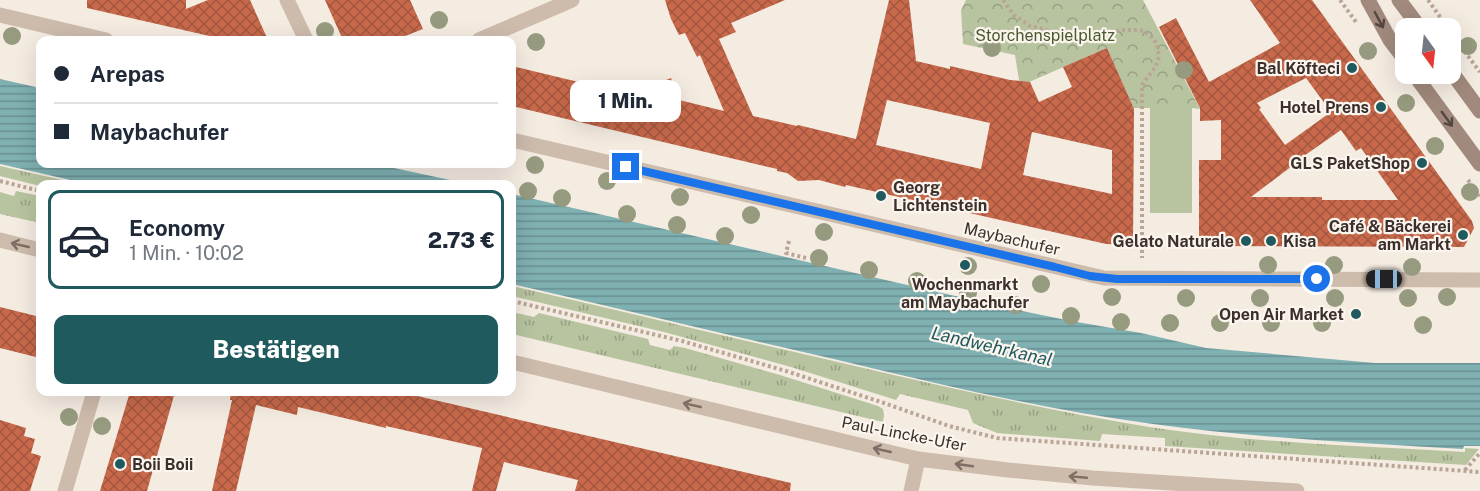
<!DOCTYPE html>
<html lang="de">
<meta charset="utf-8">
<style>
:root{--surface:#fff;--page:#f6f6f7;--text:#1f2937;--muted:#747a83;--line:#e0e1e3;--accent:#1f5a5e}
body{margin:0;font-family:"Public Sans",sans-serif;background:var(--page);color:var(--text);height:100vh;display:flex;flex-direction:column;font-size:22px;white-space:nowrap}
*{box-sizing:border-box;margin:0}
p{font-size:20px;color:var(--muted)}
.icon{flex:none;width:33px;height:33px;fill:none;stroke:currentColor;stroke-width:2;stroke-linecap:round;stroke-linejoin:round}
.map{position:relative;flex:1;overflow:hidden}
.details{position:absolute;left:36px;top:180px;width:480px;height:216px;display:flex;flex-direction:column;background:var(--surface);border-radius:12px;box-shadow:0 6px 24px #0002}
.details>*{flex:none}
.banner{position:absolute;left:36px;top:36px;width:480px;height:132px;border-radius:12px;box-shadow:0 6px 24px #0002;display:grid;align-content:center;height:132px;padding:0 18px;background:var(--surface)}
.needle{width:39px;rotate:165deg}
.buttons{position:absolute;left:1395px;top:18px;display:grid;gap:12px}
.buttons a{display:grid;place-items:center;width:66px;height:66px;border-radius:12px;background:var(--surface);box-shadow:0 6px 24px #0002;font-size:30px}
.end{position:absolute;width:27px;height:27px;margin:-14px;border:8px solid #1a73e8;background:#fff;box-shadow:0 0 0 3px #fff}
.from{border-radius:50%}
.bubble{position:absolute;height:42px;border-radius:12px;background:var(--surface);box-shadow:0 6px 24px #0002;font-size:20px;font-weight:800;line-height:42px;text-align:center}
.car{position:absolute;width:18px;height:36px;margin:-18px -9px;border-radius:8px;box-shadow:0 0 4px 2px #0007;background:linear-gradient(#222 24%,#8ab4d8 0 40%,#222 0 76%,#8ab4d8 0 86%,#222 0)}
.banner b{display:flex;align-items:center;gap:21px;height:57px;font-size:22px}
.banner b+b{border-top:2px solid var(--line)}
.banner i{width:15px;height:15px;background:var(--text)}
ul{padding:10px 0 0;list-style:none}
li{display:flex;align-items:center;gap:18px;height:99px;margin:0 12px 9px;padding:0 6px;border:3px solid var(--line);border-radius:12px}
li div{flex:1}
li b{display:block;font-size:22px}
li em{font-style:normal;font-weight:800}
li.current{border-color:var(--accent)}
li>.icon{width:54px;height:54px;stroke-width:1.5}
.button{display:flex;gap:12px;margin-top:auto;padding:12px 18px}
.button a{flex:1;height:69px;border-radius:12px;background:var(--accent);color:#fff;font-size:24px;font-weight:800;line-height:69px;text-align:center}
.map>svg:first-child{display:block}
</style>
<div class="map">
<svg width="1480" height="491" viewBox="0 0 1480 491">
<defs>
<pattern id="grass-tufts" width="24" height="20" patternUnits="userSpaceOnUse" patternTransform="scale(1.5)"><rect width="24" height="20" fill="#b8c4a0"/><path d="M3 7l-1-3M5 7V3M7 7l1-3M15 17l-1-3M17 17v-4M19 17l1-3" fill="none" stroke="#97a083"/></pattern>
<pattern id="park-crowns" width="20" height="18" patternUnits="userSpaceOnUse" patternTransform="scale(1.5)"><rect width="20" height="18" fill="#b8c4a0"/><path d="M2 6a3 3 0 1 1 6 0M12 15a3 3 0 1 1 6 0" fill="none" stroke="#97a083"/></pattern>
<pattern id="water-rules" width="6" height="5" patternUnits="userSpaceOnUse" patternTransform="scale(1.5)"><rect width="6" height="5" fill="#7fb0b2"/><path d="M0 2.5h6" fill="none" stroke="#699091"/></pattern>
<pattern id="building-cross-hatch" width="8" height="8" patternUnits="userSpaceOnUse" patternTransform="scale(1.5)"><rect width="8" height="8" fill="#c8694b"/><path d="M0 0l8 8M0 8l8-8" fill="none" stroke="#a4573f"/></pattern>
</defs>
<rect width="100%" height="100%" fill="#f4ebe1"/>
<path fill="url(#grass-tufts)" d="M0,166l80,18h-40v2l-40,-10z
M16,191l24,5v27l-40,-9v-22l14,4z
M512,286c104,24 208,49 313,73 107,25 215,50 324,68 104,16 210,19 316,25v-4l14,1 -13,16 -301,-19v-8l-63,-4 -2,7 -103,-8 -24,-10 -5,-13 -68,-16 -4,6 -105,-33 -127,-35 -152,-36z
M512,312l22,5 5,-4 109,26 2,6 20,5 4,-4 11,2 95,27 98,31 5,3 1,6 -1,7 -371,-88z"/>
<path fill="url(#park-crowns)" d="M966,0h177l57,109 -8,-1h-59l-26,-60 -87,38 -5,-31 -52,-11 -2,-34z"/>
<path fill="#b8c4a0" d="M1150,108h42v105h-42z"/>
<path fill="url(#water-rules)" d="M0,79l40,9v76h335l94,20h-381l-88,-20z
M512,194l491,113 68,14 70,12 65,15 169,15h105v83h-16l-1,3c-104,-6 -207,-11 -310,-25 -106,-14 -211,-39 -315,-64 -109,-25 -218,-51 -326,-76z"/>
<path fill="url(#building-cross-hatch)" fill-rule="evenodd" d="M87,0h99v9l22,-9h42l18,40h-41l-140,-32z
M325,0h85l13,29 -28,11h-52z
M665,0h120l-54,23 5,9 -17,7 34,77 44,10 1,-1 58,14 33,-139h20l7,61 34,8v-3l60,14 20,2 9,20 33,-15 -9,-20 44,-19 27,61 -1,136 -27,-1 -260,-59 -1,2 -26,-7 -21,1 -11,-8 -10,-2v-2l-265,-63v-40l108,26 1,-3 15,4 35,-15 8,22 45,11 -24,-56 -3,2 -12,-24 -6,2 -8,-16zM887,100l103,23 -9,46 -105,-24zM1032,132l80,18v44l-89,-19z
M1250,0h62l160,221 2,7 -10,19 -265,-1v-86h22v-40l-21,1v-13l-41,-81 17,-9 33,64 71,-39zM1306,78l25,34 -46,33 -26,-36 2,-1 -4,-5zM1341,130l15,21 5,-3 37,52h-76v-3h-71l41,-31 -1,-1z
M0,307l40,10v41l-40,-10z
M130,392h45l-28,99h-47z
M231,392h169l391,91 -1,8h-215l3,-11 -74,-18 -8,29h-24l10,-43 -96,-22v2l-88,-21 -1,8 -41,-10 -20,86h-24l20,-91h-2z
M0,420l26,8 -2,8 11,3 -4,14 10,3 -11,35h-30z"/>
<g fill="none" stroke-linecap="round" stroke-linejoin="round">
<path stroke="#b9a596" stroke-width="4" stroke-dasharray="3 3" stroke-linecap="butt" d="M1003,0l11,15 16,11 44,11h8l15,-4 29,-3h11l7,1 8,6 5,7 2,13 -3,9 -14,19v173
M1340,0l16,22
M1428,0l20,28
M1450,32l30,40
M1468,180l12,16
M0,181l40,10
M789,241l-3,12 20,5
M512,301l170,40 104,30 98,32 65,23 48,12 483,34
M1465,470l15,-17"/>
<path stroke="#cdbbac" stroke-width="15" d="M287,0l19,40
M0,15l106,25
M479,40l93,-40
M512,140l592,138 376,2
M0,240l40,10
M512,362l406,97 90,11 85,8 204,13
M65,491l29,-99
M911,491l7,-32"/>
<path stroke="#a18a7d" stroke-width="15" d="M1368,0l22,40 16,21
M1399,0l21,28
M1450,70l30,41
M1414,74l66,90"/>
</g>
<g fill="#969b7f">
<circle cx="439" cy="20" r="9"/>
<circle cx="325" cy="31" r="9"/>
<circle cx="12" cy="36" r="9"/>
<circle cx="536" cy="42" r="9"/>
<circle cx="1468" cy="46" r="9"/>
<circle cx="992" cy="48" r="9"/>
<circle cx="1368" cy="51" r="9"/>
<circle cx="1184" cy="70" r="9"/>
<circle cx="1406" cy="103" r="9"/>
<circle cx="1435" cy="146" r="9"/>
<circle cx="535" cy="165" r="9"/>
<circle cx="607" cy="181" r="9"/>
<circle cx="528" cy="191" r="9"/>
<circle cx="1470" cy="192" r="9"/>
<circle cx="680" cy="197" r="9"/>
<circle cx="562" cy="198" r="9"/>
<circle cx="627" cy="214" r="9"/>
<circle cx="751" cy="215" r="9"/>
<circle cx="677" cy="225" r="9"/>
<circle cx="824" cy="232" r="9"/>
<circle cx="725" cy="236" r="9"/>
<circle cx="819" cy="258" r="9"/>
<circle cx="1268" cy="265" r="9"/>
<circle cx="1334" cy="265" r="9"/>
<circle cx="968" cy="266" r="9"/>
<circle cx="1412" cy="267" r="9"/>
<circle cx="869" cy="270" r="9"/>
<circle cx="917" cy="281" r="9"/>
<circle cx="1041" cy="284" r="9"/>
<circle cx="968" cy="293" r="9"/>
<circle cx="1112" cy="297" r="9"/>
<circle cx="1447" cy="297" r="9"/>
<circle cx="1186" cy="298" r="9"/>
<circle cx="1260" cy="298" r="9"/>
<circle cx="1335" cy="298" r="9"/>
<circle cx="1408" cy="298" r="9"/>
<circle cx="1015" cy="305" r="9"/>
<circle cx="1071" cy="316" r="9"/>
<circle cx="1121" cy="322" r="9"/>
<circle cx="1170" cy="323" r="9"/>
<circle cx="1220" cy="323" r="9"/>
<circle cx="1271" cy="323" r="9"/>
<circle cx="1322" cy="323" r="9"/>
<circle cx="1423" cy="325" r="9"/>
<circle cx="69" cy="417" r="9"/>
<circle cx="102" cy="426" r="9"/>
</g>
<defs><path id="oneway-shaft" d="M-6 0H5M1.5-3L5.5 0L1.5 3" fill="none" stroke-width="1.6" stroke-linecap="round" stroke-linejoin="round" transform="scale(1.5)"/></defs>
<g stroke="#544640">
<use href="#oneway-shaft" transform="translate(1379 20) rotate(62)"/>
<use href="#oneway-shaft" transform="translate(1447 119) rotate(54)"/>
</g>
<g stroke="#7d6f65">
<use href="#oneway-shaft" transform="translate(20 245) rotate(-167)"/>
<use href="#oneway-shaft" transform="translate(692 405) rotate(-167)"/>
<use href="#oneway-shaft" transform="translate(882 450) rotate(-167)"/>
<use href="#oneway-shaft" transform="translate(964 465) rotate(-172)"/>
<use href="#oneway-shaft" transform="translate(1078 477) rotate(-175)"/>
</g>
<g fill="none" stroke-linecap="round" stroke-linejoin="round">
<path stroke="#1a73e8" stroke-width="8" d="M626,167l429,100 35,9 27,3h200"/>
</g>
<g fill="#1f5a5e" stroke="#fbf5ee" stroke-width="2">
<circle cx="1352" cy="68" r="6"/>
<circle cx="1381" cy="107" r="6"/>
<circle cx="1422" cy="163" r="6"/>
<circle cx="881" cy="196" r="6"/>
<circle cx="1463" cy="235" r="6"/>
<circle cx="1246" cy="241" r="6"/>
<circle cx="1271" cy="241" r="6"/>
<circle cx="965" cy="265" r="6"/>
<circle cx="1356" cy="314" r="6"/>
<circle cx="120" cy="464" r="6"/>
</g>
<g text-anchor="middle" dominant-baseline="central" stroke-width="4.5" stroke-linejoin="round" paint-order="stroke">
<g font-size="16" fill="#4a5a2e" stroke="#fbf5ee">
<text x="1045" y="35">Storchenspielplatz</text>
</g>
<g font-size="16" font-weight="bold" fill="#3b302b" stroke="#fbf5ee" text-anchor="end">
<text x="1340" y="68">Bal Köfteci</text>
<text x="1369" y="107">Hotel Prens</text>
<text x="1410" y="163">GLS PaketShop</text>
<text x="893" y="187" text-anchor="start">Georg<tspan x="893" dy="18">Lichtenstein</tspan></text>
<text x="1451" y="226">Café &amp; Bäckerei<tspan x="1451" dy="18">am Markt</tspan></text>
<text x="1234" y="241">Gelato Naturale</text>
<text x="1283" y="241" text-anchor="start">Kisa</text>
<text x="965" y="284" text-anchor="middle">Wochenmarkt<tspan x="965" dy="18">am Maybachufer</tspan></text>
<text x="1344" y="314">Open Air Market</text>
<text x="132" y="464" text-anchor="start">Boii Boii</text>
</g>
<g font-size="16" fill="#3b302b" stroke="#fbf5ee">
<text transform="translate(1012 239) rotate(13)">Maybachufer</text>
<text transform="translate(904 434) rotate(11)">Paul-Lincke-Ufer</text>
</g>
<g font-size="18" font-style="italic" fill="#1f5a5e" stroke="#fbf5ee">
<text transform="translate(992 346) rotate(13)">Landwehrkanal</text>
</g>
</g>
</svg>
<div class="buttons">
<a><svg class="needle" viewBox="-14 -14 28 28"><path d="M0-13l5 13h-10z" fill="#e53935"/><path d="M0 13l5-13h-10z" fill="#747a83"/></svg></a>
</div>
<i class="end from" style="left:1317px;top:279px"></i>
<i class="end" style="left:626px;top:167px"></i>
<div class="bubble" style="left:570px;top:80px;width:111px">1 Min.</div>
<i class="car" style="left:1384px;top:279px;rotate:270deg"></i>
<div class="banner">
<b><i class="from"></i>Arepas</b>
<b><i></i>Maybachufer</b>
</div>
<section class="details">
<ul>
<li class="current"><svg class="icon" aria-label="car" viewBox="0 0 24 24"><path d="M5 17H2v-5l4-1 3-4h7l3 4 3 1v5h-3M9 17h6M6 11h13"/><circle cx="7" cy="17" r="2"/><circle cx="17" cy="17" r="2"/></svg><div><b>Economy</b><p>1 Min. · 10:02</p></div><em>2.73 €</em></li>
</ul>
<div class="button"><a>Bestätigen</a></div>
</section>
</div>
